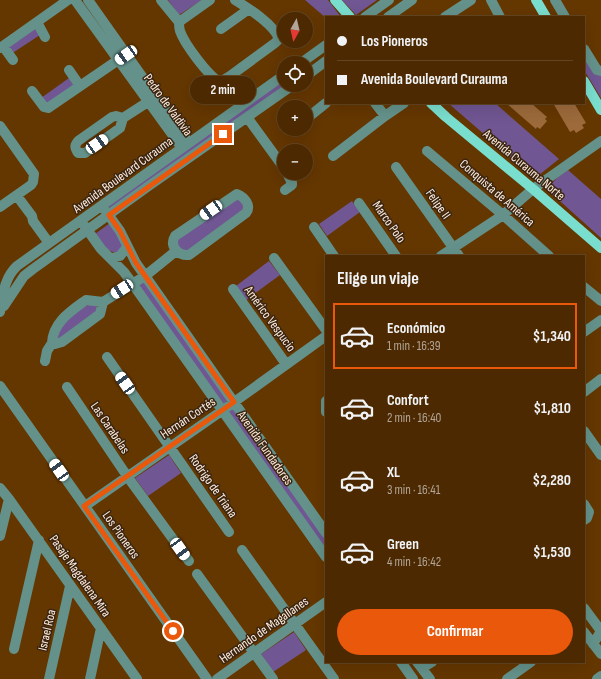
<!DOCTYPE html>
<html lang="es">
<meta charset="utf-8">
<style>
:root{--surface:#4c2900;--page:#56350f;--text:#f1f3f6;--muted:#b2a699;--line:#634522;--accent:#ea580c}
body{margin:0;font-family:"Sofia Sans Condensed",sans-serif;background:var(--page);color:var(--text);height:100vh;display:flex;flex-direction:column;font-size:15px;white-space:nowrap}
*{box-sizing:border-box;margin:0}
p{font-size:13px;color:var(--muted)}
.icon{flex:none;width:22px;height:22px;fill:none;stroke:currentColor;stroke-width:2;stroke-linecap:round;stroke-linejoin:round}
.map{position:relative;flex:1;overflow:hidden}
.panel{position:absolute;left:325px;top:255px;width:260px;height:408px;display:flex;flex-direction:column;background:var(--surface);border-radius:0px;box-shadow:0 4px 16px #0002,0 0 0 1px var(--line)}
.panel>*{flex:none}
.banner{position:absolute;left:325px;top:16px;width:260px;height:88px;border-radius:0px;box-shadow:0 4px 16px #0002,0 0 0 1px var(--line);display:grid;align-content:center;height:88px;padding:0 12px;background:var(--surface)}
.needle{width:26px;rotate:188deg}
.tools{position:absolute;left:277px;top:12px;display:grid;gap:8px}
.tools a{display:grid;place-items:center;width:36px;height:36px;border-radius:50%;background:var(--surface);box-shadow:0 4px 16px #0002,0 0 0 1px var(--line);font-size:20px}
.end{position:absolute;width:18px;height:18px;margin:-9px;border:5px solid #ea580c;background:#fff;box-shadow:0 0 0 2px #fff}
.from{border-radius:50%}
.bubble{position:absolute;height:28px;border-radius:14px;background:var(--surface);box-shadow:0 4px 16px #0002,0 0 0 1px var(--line);font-size:13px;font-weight:700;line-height:28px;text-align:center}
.car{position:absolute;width:12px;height:24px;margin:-12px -6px;border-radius:5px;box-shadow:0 0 3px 1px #0007;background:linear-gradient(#fff 24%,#345 0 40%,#fff 0 76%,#345 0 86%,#fff 0)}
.banner b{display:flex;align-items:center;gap:14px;height:38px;font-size:15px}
.banner b+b{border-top:1px solid var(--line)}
.banner i{width:10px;height:10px;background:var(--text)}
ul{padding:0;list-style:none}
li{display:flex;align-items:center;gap:12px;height:66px;margin:0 8px 6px;padding:0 4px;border:2px solid transparent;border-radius:0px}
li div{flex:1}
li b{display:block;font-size:15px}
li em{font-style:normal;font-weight:700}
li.active{border-color:var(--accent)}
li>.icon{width:36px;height:36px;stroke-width:1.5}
h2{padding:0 12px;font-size:18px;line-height:48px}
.cta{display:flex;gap:8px;margin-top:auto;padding:8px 12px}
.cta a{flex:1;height:46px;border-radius:24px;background:var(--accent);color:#fff;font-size:16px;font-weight:700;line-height:46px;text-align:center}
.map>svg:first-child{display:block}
</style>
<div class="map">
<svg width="601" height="679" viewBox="0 0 601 679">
<rect width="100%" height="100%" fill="#653700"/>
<path fill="#705692" d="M168,0h34l-23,15z
M305,0h23l13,17h-15v1z
M342,0h35l-21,15z
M34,27l6,8 -29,19 -4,-8z
M584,57l17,17v24l-17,-28z
M69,78l6,8 -28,20 -6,-8z
M284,80v5h1l-174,124 -4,-4z
M448,103h47l64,56 -20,16 -4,1 -6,-3z
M568,170l33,29v39l-50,-45c-3,-11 9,-17 17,-23z
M236,197l10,11 -61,45 -10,-10v-4z
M352,201l8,11 -33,24 -8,-12z
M110,223l13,22 -5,7c-11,2 -17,-10 -23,-18z
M269,261l11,14 -34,25 -10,-14z
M145,281l83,118 -2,4 -4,1 -83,-119z
M94,302l5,8 -42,31 1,-12 20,-19z
M235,408l91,130v14l-98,-139 2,-4z
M169,455l12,18 -33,23 -13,-18z
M294,632l12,18 -33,22 -12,-18z"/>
<path fill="#9c6a3b" d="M506,103h25l16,14 -2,2 2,2 -7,8 -3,-2 -1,2z
M553,103h21l12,20 -4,2 2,3 -8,5 -2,-3 -4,2z"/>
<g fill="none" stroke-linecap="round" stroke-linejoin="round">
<path stroke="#64928a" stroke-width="10" d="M75,0l107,148
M88,0l101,143
M161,0l18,22 31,-22
M491,0l9,17
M555,0l10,17
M365,17l24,-17
M388,17l24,-17
M445,17l26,-17
M37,22l8,15
M179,22c0,2 0,6 1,9 4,12 28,45 40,51l10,-6 45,-33 4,-4c-5,-15 -31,-31 -44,-39
M221,29l28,-20
M3,46l10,14
M0,48l68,-48
M584,49l13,21 4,1
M301,63l25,-18
M69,70l11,16
M306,76l20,-15
M32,91l12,16 4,1 76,-52
M210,91l10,-9
M375,103l10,13
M247,117l37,51
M123,118l-7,-2 -4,1 -34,24c-4,5 -3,7 0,12h7l35,-25 3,-10 31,-20
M306,119l20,-16
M0,126l34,48 -1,8 -2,3 -31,22
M427,151l76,64 46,41
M333,156l52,-40 19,-13
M396,167l63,89
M285,190l7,-5v-2l-5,-10
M237,194c7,3 15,11 9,19l-57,42c-11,1 -20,-9 -14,-19z
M17,196l15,20 1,5 16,22
M359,203l37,53
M102,206l18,25 16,32 190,270
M81,221l20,28 23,23 8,11 194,274
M314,227l20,29
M441,256l62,-41 30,-26 68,-48
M112,258l8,-2 7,-9
M274,258l52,72
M584,287l17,14
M233,289l53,75
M86,300l17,2 -3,12 -38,28 -7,2 -3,-1c1,-21 19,-32 34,-43z
M103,302l42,-26 31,-25
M4,306l20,-30 9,-7 117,-84 143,-100
M0,312c3,-17 4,-34 17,-46l267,-191
M584,332l17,-12
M107,357l122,175
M45,361l2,-10 5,-8
M0,386l207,293
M67,387l60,89 62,85
M584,392l17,-13
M326,401v11
M584,431l17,24
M0,488l9,11 128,180
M584,504l5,8 -2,6 -3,2
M85,506l138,-96 103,-74
M0,536l9,-37
M242,550l92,129
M197,574l76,105
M584,608l17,23 -8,13
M584,632l17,22
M14,649l25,-109
M401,662l12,17
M417,662l13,17
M422,668l10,-6
M49,679l21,-93
M90,679l11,-51
M217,679l109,-77
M507,679l24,-17
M597,679l4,-3"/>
<path stroke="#7adece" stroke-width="10" d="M335,0l15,17
M536,0l10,17
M584,81l17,29
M431,103l15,14 87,72 68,59"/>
</g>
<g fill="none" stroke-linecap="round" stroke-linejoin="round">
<path stroke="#ea580c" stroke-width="5" d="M173,631l-89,-125 150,-104 -98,-139 -16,-32 -11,-16 114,-81"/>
</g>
<g text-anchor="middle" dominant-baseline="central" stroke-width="3" stroke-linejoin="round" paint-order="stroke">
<g font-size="13" fill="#ffeddf" stroke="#3a2511">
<text transform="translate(168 105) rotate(54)">Pedro de Valdivia</text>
<text transform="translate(524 165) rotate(40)">Avenida Curauma Norte</text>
<text transform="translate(123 175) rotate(-36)">Avenida Boulevard Curauma</text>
<text transform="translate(497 193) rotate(41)">Conquista de América</text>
<text transform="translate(438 204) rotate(55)">Felipe II</text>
<text transform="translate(389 222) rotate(55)">Marco Polo</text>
<text transform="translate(270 319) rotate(54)">Américo Vespucio</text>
<text transform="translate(188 418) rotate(-34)">Hernán Cortés</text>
<text transform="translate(110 428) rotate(56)">Las Carabelas</text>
<text transform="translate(265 448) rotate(55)">Avenida Fundadores</text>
<text transform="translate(213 486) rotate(55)">Rodrigo de Triana</text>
<text transform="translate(121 535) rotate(55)">Los Pioneros</text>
<text transform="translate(80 576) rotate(55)">Pasaje Magdalena Mira</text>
<text transform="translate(47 630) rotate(-77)">Israel Roa</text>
<text transform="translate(264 630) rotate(-35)">Hernando de Magallanes</text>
</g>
</g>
</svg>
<div class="tools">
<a><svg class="needle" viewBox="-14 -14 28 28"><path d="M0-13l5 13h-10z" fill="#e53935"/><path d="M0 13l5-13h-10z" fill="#b2a699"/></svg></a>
<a><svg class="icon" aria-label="locate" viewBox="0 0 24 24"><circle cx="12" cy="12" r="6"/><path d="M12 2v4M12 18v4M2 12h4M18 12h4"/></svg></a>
<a>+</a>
<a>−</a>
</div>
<i class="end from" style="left:173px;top:631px"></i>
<i class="end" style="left:223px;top:134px"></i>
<div class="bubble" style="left:190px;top:76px;width:66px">2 min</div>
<i class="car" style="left:126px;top:55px;rotate:236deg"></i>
<i class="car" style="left:97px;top:144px;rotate:56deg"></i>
<i class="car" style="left:211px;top:210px;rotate:236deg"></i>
<i class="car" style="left:122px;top:289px;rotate:237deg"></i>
<i class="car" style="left:125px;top:383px;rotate:325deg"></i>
<i class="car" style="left:59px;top:470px;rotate:325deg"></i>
<i class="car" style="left:180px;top:549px;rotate:144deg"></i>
<div class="banner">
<b><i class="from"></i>Los Pioneros</b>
<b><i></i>Avenida Boulevard Curauma</b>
</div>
<section class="panel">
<h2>Elige un viaje</h2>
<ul>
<li class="active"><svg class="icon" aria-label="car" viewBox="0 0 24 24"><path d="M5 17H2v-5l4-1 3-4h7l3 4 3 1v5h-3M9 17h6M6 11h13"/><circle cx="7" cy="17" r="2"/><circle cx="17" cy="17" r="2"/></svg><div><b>Económico</b><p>1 min · 16:39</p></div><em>$1,340</em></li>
<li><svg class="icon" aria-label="car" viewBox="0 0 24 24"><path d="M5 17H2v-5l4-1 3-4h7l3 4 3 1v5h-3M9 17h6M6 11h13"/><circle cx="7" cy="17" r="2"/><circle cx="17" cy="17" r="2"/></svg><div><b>Confort</b><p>2 min · 16:40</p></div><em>$1,810</em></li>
<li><svg class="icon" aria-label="car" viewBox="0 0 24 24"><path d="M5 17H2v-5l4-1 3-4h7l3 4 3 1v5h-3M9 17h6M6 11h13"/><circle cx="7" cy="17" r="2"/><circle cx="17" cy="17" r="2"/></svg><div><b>XL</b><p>3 min · 16:41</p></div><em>$2,280</em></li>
<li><svg class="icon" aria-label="car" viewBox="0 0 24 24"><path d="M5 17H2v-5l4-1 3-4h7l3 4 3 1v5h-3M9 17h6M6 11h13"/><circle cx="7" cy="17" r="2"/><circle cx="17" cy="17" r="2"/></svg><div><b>Green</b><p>4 min · 16:42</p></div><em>$1,530</em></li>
</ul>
<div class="cta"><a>Confirmar</a></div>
</section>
</div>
